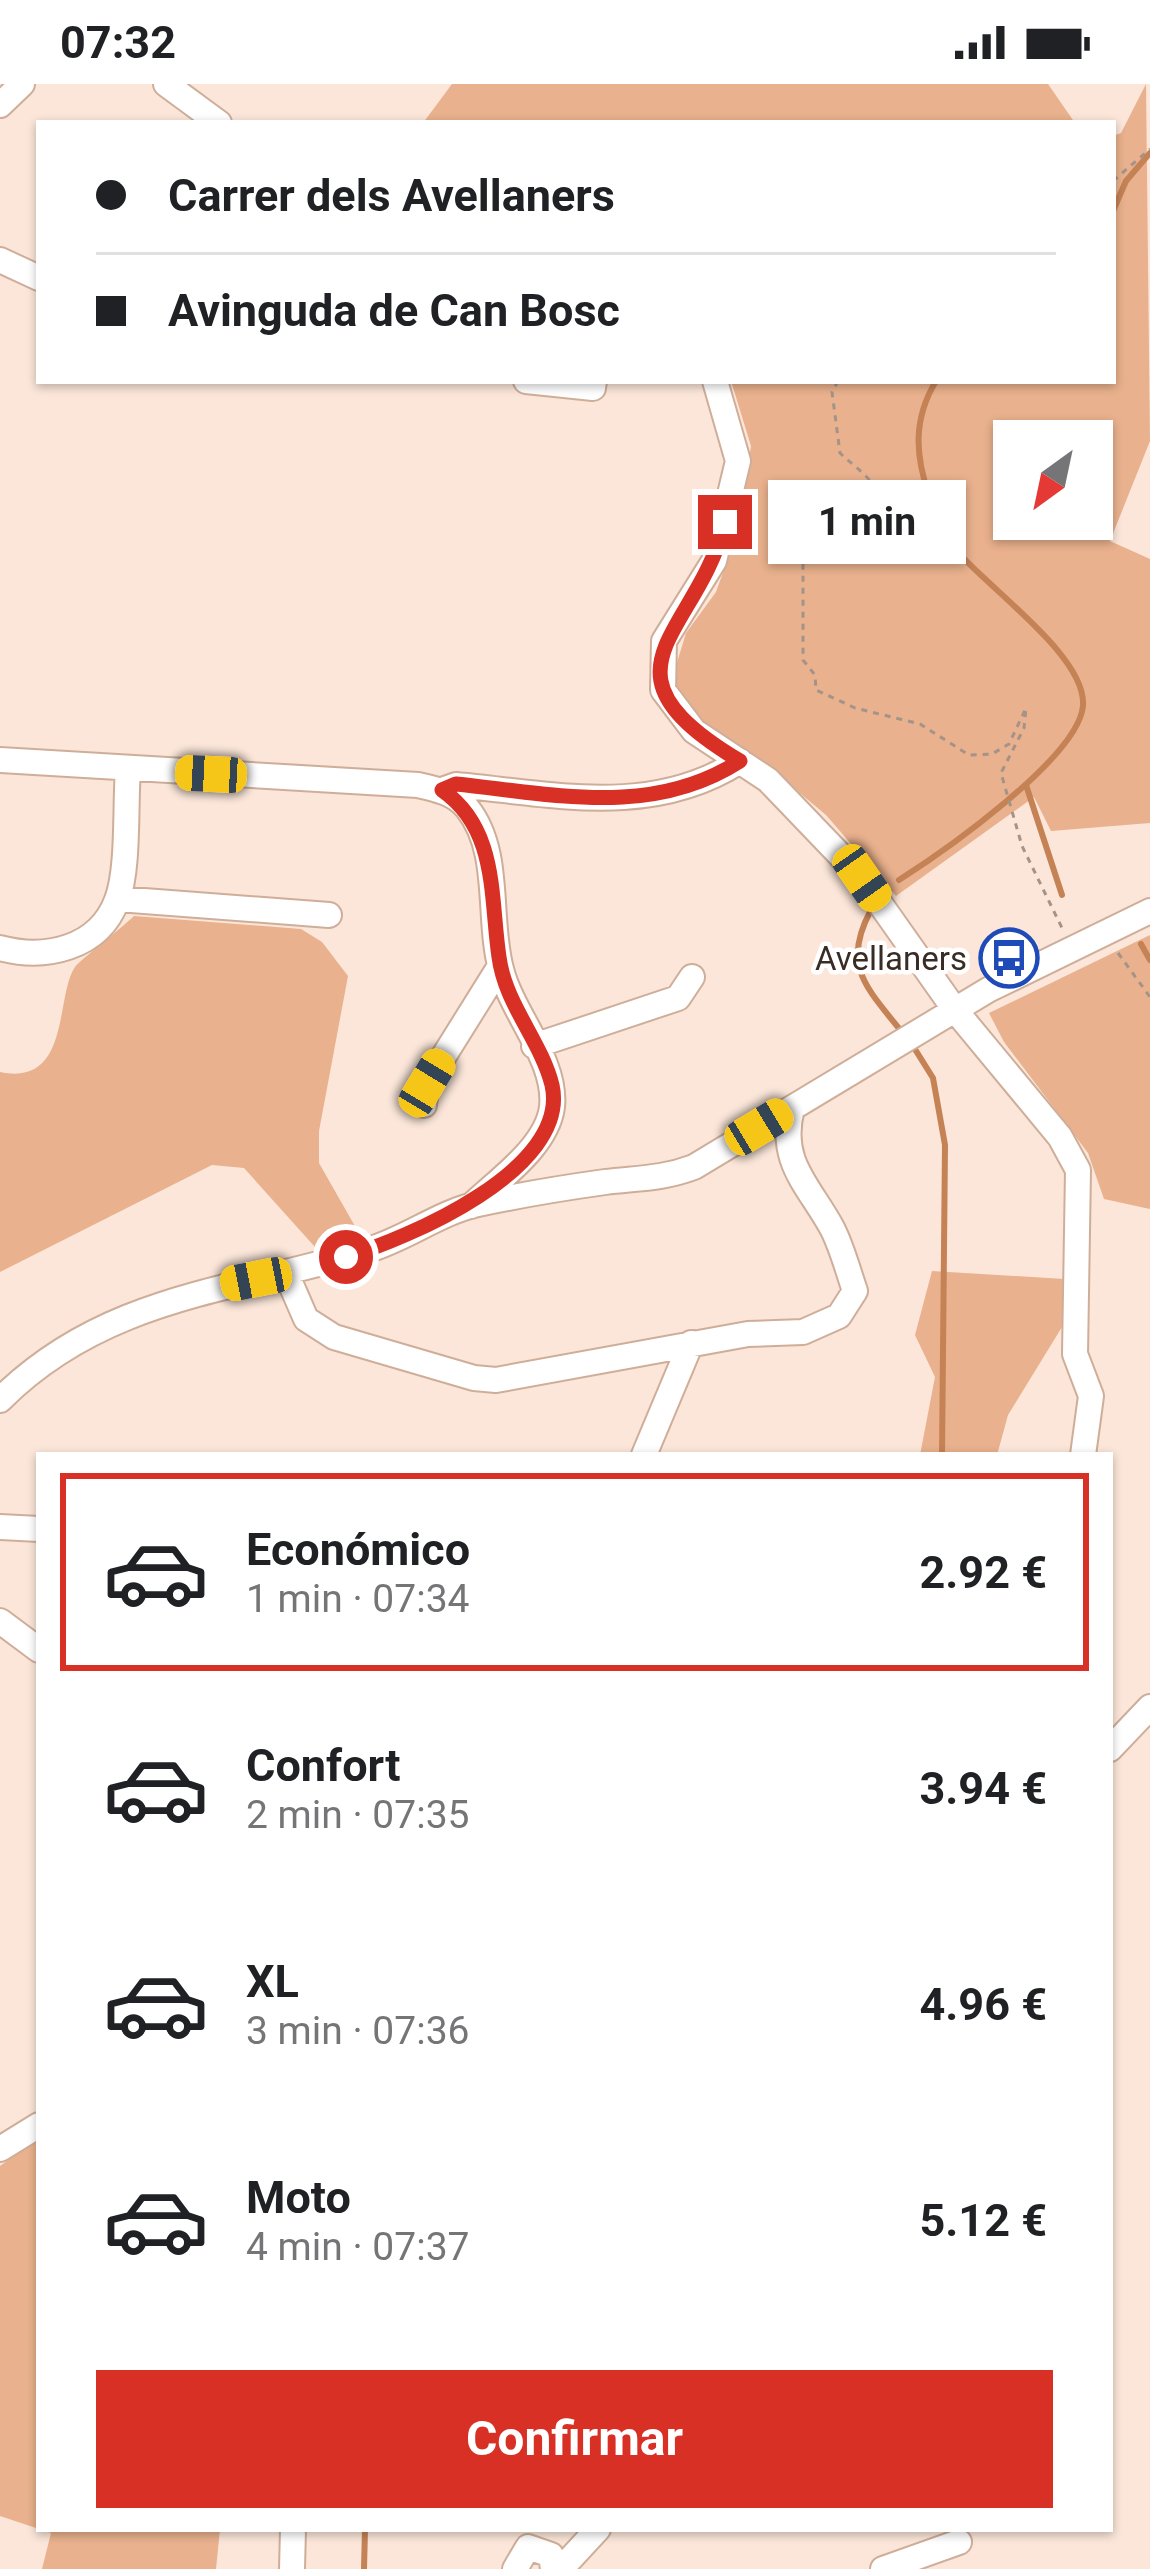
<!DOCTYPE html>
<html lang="es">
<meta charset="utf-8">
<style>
:root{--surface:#fff;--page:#f2f2f2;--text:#202124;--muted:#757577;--line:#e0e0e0;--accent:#d93025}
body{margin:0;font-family:Roboto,sans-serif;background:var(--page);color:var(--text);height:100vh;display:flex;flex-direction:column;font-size:45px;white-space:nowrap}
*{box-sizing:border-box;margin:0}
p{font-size:39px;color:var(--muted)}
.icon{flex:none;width:66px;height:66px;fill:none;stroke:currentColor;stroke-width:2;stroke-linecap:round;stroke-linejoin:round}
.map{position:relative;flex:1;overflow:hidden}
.panel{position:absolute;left:36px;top:1368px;width:1077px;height:1080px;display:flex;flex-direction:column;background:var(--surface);border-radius:0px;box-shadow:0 3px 9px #0004}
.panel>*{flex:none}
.banner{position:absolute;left:36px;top:36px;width:1080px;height:264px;border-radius:0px;box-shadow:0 3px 9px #0004;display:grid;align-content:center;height:264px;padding:0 60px;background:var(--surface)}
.needle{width:78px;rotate:213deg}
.controls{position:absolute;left:993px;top:336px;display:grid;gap:24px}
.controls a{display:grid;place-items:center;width:120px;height:120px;border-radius:0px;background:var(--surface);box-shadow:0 3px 9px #0004;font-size:60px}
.end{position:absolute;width:54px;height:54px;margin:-27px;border:15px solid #d93025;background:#fff;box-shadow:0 0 0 6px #fff}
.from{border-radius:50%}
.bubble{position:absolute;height:84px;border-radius:0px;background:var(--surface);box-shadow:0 3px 9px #0004;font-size:39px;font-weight:700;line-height:84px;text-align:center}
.car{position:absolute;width:36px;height:72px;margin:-36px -18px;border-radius:15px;box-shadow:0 0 9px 3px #0007;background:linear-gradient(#f5c518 24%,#345 0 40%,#f5c518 0 76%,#345 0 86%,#f5c518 0)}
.banner b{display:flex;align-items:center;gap:42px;height:114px;font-size:45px}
.banner b+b{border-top:3px solid var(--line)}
.banner i{width:30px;height:30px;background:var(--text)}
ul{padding:21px 0 0;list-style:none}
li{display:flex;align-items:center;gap:36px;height:198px;margin:0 24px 18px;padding:0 36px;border:6px solid transparent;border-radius:0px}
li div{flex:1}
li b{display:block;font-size:45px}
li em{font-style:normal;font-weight:700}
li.current{border-color:var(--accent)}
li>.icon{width:108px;height:108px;stroke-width:1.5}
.primary-button{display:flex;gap:24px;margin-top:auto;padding:24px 60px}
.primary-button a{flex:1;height:138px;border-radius:0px;background:var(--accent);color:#fff;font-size:48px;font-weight:700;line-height:138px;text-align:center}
.status{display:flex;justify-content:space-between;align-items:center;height:84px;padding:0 60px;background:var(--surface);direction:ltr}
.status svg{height:33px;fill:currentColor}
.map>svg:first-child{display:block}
</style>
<div class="status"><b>07:32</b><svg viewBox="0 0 49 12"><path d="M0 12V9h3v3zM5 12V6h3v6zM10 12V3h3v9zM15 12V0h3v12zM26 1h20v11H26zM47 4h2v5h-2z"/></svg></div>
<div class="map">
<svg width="1150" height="2485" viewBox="0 0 1150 2485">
<rect width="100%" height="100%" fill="#fbe6d9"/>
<path fill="#e9b18d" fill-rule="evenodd" d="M452,0h596l27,39h-652z
M1146,0l4,357 -40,100 40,18v264l-99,8 -17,-34 -138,99 -70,-81 -74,-62 -51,-32 -29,-42 14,-46 30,-41 23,-64 12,-82 -20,-65h382v-245l8,-3zM1014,357h78v78h-78z
M134,832l167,13 21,13 26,34 -29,155v32l37,65 -41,19 -71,-79 -32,-3 -212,107v-200c71,15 55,-76 75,-105 3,-5 49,-41 59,-51z
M1150,851v274l-46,-10 -16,-46 -84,-111 -15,-29z
M932,1187l132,8 -2,48 -54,88 -11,40h-77l15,-78 -20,-42z
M39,2054v391h181l-4,40h-174l9,-36 -51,-17v-350z"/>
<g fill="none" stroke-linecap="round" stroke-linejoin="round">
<path stroke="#c58255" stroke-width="6" d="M1113,127l13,-30 24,-28
M1026,701l36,110
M899,796c44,-28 179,-122 184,-174 4,-53 -107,-125 -137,-168 -8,-13 -11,-29 -17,-43 -14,-40 -16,-76 7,-114
M871,826c-30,55 -5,77 30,121
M1141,860l9,16
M913,962l20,32 12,67 -3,310
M364,2485l1,-40"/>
<g stroke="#cfae99" stroke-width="28">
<path id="minor" d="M166,0l53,39
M0,21l22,-21
M0,176l39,18
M526,297l67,7 1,-7
M715,297l23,80 -24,100 -50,80 -1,49 31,41 74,49 94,98 93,132 105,127 18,33 -3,184 16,42 -8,59
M0,676l418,25c18,4 37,8 49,23 35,43 20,110 34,161 11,45 56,91 51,138 -5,40 -54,73 -81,99
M442,706l14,-5c97,9 196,33 284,-24
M118,815l211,16
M0,864c45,12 99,1 117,-48 12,-31 8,-95 11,-130
M534,962l144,-48 14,-21
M424,1021l3,-22 73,-117
M286,1189l20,46 28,18 140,41 22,2 252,-46 55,-2 36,-16 16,-25c-7,-20 -13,-44 -23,-63 -24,-44 -54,-66 -40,-120
M0,1316c105,-105 236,-109 368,-150 38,-11 72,-38 110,-46 42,-9 84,-16 127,-22 33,-4 57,-3 89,-15l294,-177 162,-79
M644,1371l47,-112
M0,1443l39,2
M0,1537l39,29
M1110,1665l40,-42
M0,2065l39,-24
M292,2485l1,-40
M515,2485l13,-22 23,8 2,14
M561,2485l37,-40
M883,2485l76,-27"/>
</g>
<path stroke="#a49388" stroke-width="3" stroke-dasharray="6 6" stroke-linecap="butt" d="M1113,97l37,-32
M838,297l-6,11 8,61c32,30 45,28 23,73l-32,10 -16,-6 -12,13v117l12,15 1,15 39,18 65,16 49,31 23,-1 17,-10 17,-36 -2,20 -23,45 21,73 41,84
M1118,869l32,44"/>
<use href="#minor" stroke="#fff" stroke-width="24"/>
</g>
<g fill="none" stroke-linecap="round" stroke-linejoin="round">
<path stroke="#d93025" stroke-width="15" d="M346,1173c60,-18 225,-87 206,-172 -11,-44 -47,-81 -53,-128 -9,-61 -1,-128 -57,-167l14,-6c97,10 196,34 284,-23 -154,-92 -43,-125 -15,-239"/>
</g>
<defs>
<g id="bus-ring" transform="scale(3)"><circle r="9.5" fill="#fff" stroke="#1f4bb9" stroke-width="1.5"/><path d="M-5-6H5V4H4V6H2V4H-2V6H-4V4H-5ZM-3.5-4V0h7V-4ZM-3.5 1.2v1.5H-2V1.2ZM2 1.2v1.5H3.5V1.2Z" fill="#1f4bb9"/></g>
</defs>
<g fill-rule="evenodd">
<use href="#bus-ring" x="1009" y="874"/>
</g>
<g text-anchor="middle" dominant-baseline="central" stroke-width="9" stroke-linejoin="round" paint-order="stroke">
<g font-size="33" fill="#392c24" stroke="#fff" text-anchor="end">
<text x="967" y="874">Avellaners</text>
</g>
</g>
</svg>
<div class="controls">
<a><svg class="needle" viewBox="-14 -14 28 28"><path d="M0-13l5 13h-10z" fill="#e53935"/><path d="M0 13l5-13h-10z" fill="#757577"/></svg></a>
</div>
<i class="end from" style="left:346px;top:1173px"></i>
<i class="end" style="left:725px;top:438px"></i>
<div class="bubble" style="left:768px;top:396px;width:198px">1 min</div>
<i class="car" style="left:211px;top:690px;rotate:273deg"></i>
<i class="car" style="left:862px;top:794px;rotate:145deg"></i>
<i class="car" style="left:427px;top:999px;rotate:31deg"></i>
<i class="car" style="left:759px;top:1043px;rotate:59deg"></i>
<i class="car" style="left:256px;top:1195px;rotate:259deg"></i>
<div class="banner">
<b><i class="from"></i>Carrer dels Avellaners</b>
<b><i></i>Avinguda de Can Bosc</b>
</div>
<section class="panel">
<ul>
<li class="current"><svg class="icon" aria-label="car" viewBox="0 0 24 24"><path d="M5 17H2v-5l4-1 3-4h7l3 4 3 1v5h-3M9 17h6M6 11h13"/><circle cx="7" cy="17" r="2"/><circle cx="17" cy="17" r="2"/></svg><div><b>Económico</b><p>1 min · 07:34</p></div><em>2.92 €</em></li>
<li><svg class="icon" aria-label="car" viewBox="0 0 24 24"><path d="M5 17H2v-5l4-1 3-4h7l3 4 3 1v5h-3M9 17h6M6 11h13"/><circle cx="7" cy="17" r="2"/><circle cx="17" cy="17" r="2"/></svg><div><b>Confort</b><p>2 min · 07:35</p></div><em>3.94 €</em></li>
<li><svg class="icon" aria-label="car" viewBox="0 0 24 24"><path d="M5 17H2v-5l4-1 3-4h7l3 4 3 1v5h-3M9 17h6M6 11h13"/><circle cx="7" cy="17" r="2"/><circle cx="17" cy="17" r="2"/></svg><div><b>XL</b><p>3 min · 07:36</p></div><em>4.96 €</em></li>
<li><svg class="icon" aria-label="car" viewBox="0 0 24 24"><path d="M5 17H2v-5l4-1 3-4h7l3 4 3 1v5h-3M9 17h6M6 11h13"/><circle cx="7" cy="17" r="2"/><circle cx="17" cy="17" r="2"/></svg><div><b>Moto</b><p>4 min · 07:37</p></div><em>5.12 €</em></li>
</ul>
<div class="primary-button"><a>Confirmar</a></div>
</section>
</div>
